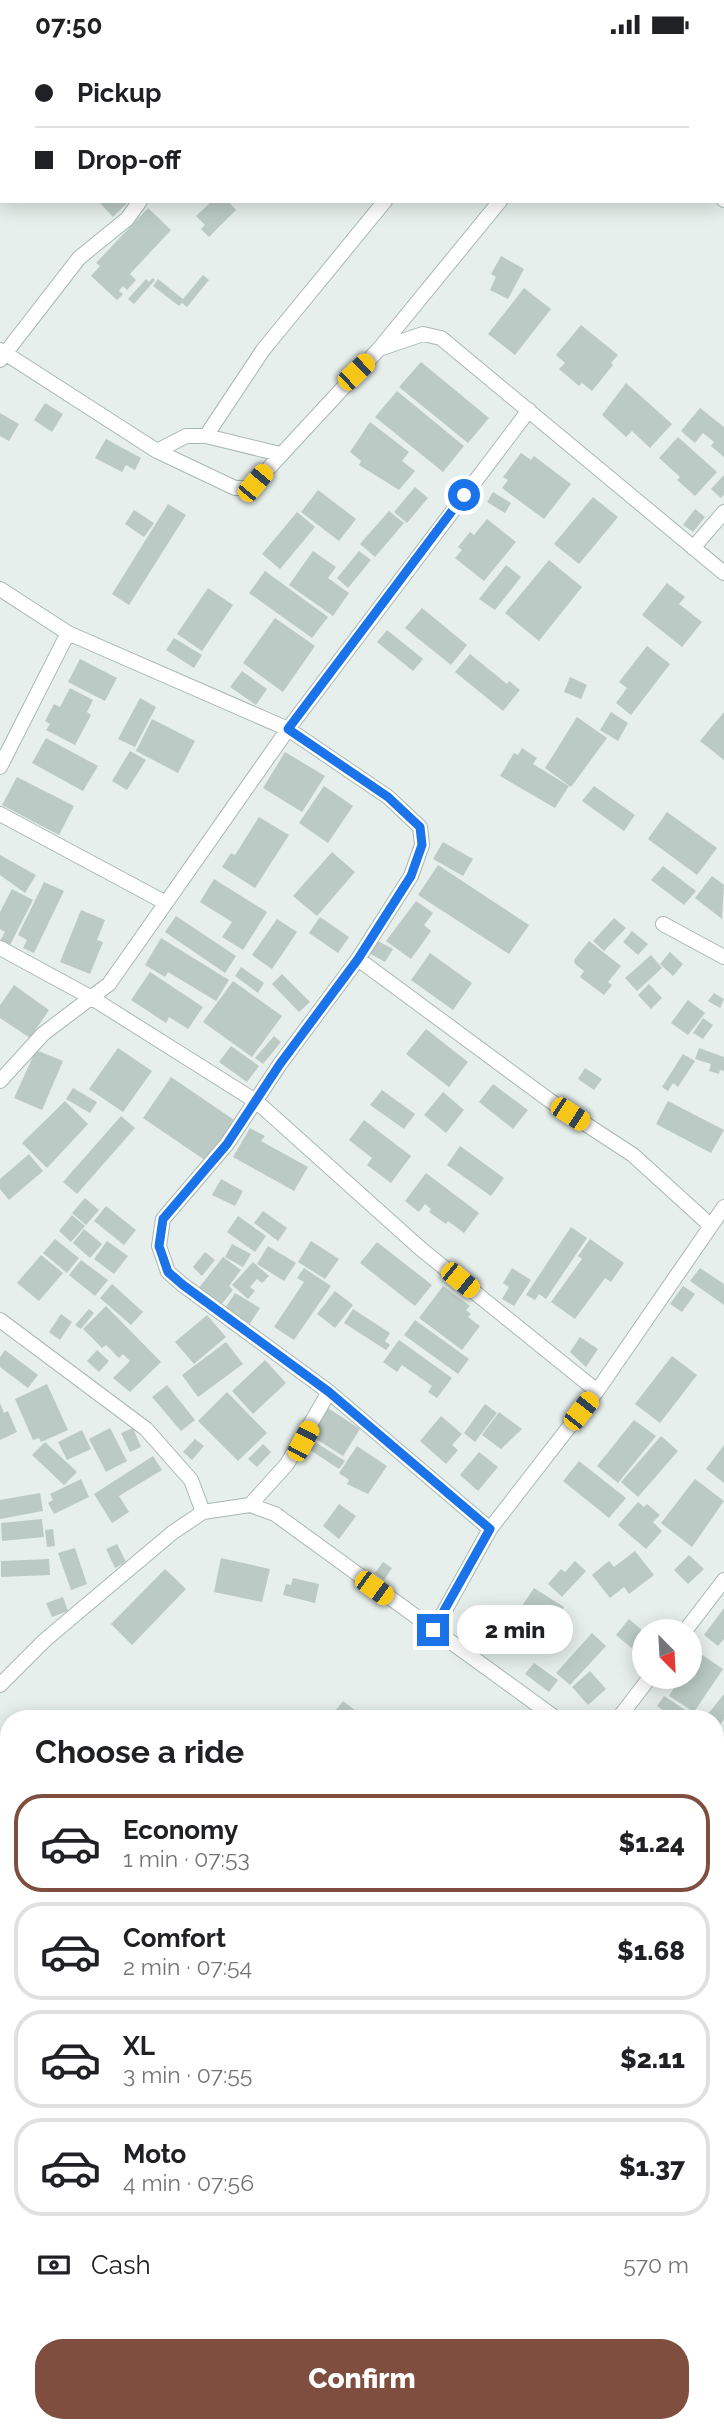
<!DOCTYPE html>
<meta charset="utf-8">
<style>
:root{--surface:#fff;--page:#f6f6f6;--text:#202124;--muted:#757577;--line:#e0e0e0;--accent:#7f4e3f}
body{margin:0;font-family:Raleway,sans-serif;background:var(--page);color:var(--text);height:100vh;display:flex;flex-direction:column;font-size:26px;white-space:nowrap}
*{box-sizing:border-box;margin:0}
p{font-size:23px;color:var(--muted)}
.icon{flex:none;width:38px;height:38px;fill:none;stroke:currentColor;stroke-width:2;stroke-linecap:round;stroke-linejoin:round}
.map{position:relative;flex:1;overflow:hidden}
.drawer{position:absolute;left:0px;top:1661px;width:724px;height:723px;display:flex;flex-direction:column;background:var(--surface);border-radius:28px 28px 0 0;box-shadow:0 4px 18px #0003}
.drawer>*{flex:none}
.top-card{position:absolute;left:0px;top:0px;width:724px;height:154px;box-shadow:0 4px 18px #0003;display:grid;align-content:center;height:154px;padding:0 35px;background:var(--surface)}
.needle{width:46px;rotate:156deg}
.fabs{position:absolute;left:632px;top:1570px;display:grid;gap:14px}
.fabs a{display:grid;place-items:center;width:70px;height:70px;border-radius:50%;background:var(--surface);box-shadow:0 4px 18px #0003;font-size:35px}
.end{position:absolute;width:32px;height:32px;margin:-16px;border:9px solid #1a73e8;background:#fff;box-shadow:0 0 0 4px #fff}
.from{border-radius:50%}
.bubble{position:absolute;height:49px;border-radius:24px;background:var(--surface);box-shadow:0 4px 18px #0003;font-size:23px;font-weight:800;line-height:49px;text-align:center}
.car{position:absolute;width:21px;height:42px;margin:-21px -10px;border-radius:9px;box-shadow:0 0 5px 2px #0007;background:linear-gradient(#f5c518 24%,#345 0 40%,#f5c518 0 76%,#345 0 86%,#f5c518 0)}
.top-card b{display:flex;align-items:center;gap:24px;height:66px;font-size:26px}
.top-card b+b{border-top:2px solid var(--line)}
.top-card i{width:18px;height:18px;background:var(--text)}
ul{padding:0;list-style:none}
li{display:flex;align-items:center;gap:21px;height:98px;margin:0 14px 10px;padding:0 21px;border:4px solid var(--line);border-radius:28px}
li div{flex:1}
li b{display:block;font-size:26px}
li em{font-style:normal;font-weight:800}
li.selected{border-color:var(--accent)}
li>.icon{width:63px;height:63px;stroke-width:1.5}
h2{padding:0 35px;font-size:32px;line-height:84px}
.pay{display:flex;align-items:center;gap:18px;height:77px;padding:0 35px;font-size:26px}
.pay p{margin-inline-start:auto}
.action{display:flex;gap:14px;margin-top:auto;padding:14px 35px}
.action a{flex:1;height:80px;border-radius:28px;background:var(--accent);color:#fff;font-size:28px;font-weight:800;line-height:80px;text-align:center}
.status{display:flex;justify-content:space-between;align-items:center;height:49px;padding:0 35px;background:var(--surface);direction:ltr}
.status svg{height:19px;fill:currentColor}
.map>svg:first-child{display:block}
</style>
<div class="status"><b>07:50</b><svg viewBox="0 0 49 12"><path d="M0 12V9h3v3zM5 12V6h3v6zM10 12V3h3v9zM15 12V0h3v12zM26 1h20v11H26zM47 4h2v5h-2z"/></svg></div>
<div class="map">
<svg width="724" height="2383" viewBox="0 0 724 2383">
<rect width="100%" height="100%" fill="#e6efeb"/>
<path fill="#bbcac4" d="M98,152h31l-16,16z
M212,152h16l8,9 -27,27 -8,-8 4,-4 -9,-9z
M148,159l23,22 -41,44 6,6 -9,10 -4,-4 -4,5 4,3 -6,6 -26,-24 9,-10 -4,-3z
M501,207l23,13 -16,30 -18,-9 6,-13 -5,-3z
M203,226l6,5 -22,27 -5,-4 -3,3 -26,-20 5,-7 25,20z
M153,229l2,2 -21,24 -6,-5 18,-20 3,3z
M524,239l27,21 -36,46 -27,-21z
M581,276l37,30 -7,8 2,2 -21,26 -10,-8 -3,3 -20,-17 6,-6 -9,-8z
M421,313l68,56 -21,25 -69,-56z
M626,334l46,41 -22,24 -18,-17 -6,6 -24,-22z
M397,342l67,55 -21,26 -68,-55z
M45,354l18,11 -11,18 -18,-12z
M700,359l24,19v30l-13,-11 3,-4 -11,-9 -8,10 -14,-12z
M0,364l19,11 -10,17 -9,-5z
M370,373l39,30 -7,9 13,10 -16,19 -40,-25 2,-4 -11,-9z
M678,388l39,35 -22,24 -18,-16 3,-3 -21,-19z
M106,390l35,19 -6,12 -9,-5 -4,7 -27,-14z
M521,404l10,7 3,-4 37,28 -27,35 -42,-31 6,-8 -5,-3z
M724,426v20l-3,3 -10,-9z
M415,438l13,11 -21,25 -13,-11z
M318,441l38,29 -17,22 -38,-29z
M493,443l18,11 -6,10 -18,-11z
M593,448l25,20 -39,47 -25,-20z
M168,455l18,11 -57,90 -17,-11z
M695,460l10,8 -12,15 -10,-7z
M134,461l20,13 -10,14 -19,-13z
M389,462l15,12 -29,34 -15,-13z
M297,463l18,15 -35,42 -18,-15z
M487,470l29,23 -32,39 -29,-23 7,-8 -4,-3 12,-15 4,3z
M313,502l23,16 -8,11 21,15 -16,23 -44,-31z
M359,502l12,9 -23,28 -11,-10z
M549,511l33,27 -43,54 -34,-28z
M506,516l15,12 -26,33 -16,-11z
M265,522l63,46 -16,21 -63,-45z
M667,534l18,14 -6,7 23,18 -20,25 -40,-32z
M208,539l25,17 -31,46 -25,-17z
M422,559l45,37 -16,20 -46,-37z
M275,569l40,28 -32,46 -40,-29z
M387,581l36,29 -10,12 -36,-29z
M174,589l28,17 -8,13 -28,-18z
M647,597l23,18 -39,51 -15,-12 11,-15 -8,-6z
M470,605l37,30 2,-3 11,9 -17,21 -48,-39z
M80,610l37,19 -12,23 -37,-19z
M242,622l25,18 -11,16 -26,-18z
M570,628l17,8 -6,14 -17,-7z
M70,639l23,12 -6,12 4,3 -16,30 -29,-15 4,-6 -5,-3 9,-17 6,3z
M140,649l16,9 -21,40 -17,-8z
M611,663l17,11 -10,18 -18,-11z
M724,663v48l-24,-19z
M577,668l30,21 -36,49 -26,-19z
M152,670l43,22 -17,32 -42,-22z
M46,689l52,28 -15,25 -51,-28z
M522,699l15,10 -4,6 36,22 -14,22 -55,-32 14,-23 4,2z
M130,702l16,9 -19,30 -15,-9z
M285,703l40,24 -23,36 -39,-24z
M17,728l57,29 -15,29 -57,-30z
M324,737l29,20 -25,37 -29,-20z
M594,737l41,29 -11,16 -42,-30z
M667,763l50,36 -20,27 -49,-36z
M259,768l30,18 -34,53 -33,-21 9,-14 4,2z
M443,793l30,17 -10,17 -30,-17z
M332,803l23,20 -38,44 -24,-20z
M0,806l36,20 -11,18 -25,-18z
M438,816l91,60 -20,29 -91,-59z
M663,817l33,25 -12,14 -33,-25z
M712,827l12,9 -2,34 -27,-21z
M214,830l53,33 -24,38 -21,-13 10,-15 -32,-20z
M44,833l20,9 -30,62 -11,-5 4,-8 -9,-5z
M12,840l21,11 -25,49 -8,-8 5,-9 -5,-3v-17z
M416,852l17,12 -9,12 7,6 -20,28 -25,-18z
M81,861l24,10 -8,20 6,2 -13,32 -30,-12z
M176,867l60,40 -11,17 -60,-41z
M320,868l29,20 -11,16 -29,-20z
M614,869l12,10 -22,23 -11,-10z
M277,870l20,13 -25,37 -20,-14z
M632,882l16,13 -10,11 -15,-13z
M161,889l68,42 -13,21 -48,-29 -3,5 -20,-12z
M376,891l17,9 -8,13 -16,-9z
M589,892l32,25 -13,16 4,3 -8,10 -24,-18 4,-6 -9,-7 -1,-4z
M670,903l13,12 -10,12 -13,-12z
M430,904l42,30 -19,27 -42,-30z
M651,906l11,13 -25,23 -12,-13z
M241,918l23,16 -6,10 -23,-17z
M150,923l53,35 -15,22 -19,-12 -3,6 -35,-23z
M282,925l28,28 -11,10 -27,-28z
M233,932l49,35 -30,41 -49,-35z
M649,935l13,14 -11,11 -13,-14z
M14,936l35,25 -19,28 -30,-20v-13z
M714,944l10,6 -4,9 -12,-7z
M688,951l17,13 -17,22 -17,-12z
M703,969l10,7 -10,14 -10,-6z
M426,980l42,33 -19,25 -43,-33z
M274,987l7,6 -18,22 -8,-6z
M231,997l28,20 -12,16 -28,-20z
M118,999l34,23 -29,41 -34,-23z
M699,999l25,9v14l-4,-1 -1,4 -10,-3 2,-7 -16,-5z
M36,1001l27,11 -21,49 -28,-12z
M683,1005l12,7 -17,26 -5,-4 -5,8 -6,-4z
M585,1019l17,11 -8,11 -16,-11z
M171,1028l66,45 -28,41 -66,-45z
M493,1035l35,26 -15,19 -34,-27z
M73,1039l24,14 -7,11 -24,-14z
M382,1041l33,24 -11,15 -34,-24z
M443,1043l21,18 -18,23 -22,-18z
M65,1052l23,23 -41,44 -25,-25z
M668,1052l56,29 -13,23 -55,-29z
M121,1067l14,12 -58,66 -14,-12z
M364,1071l47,36 -20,27 -24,-18 5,-7 -23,-18z
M250,1079l15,8 -4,5 47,26 -14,24 -61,-34z
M460,1097l44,32 -13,18 -44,-31z
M29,1105l14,17 -34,29 -9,-11v-10z
M426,1124l53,40 -15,20 -16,-12 -2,3 -17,-12 2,-3 -6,-5 -6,8 -14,-11z
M221,1130l22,12 -8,15 -23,-11z
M85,1149l14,12 -13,15 -14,-12z
M106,1157l30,24 -12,15 -30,-24z
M263,1162l24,17 -9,13 -24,-18z
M72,1166l13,11 -14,16 -12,-11z
M238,1167l28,20 -11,16 -28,-20z
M571,1178l16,11 -41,61 -7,-5 -4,6 -9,-5z
M84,1180l18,15 -12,14 -17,-15z
M55,1190l24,19 -12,15 -24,-20z
M590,1190l34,24 -13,19 -6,-4 -30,41 -24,-17 31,-43 -4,-3z
M107,1192l21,15 -14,18 -20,-15z
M311,1192l28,18 -14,20 -27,-17z
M377,1193l55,43 -17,21 -55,-43z
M232,1195l19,10 -8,13 -18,-10z
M268,1197l28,17 -12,18 -27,-17z
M205,1203l10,8 -13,16 -9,-9z
M41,1206l22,18 -24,28 -22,-18z
M223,1208l18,13 -12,16 4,4 -13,16 -22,-17z
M81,1211l27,20 -13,16 -26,-21z
M253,1213l16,14 -7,7 -5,-4 -7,8 5,4 -7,8 -16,-14z
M304,1219l27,18 -37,54 -20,-13 30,-45 -7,-4z
M512,1219l19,12 -17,26 -12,-7 7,-12 -6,-4z
M700,1219l24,16v21l-34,-24z
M112,1235l31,28 -12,13 -31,-27z
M443,1237l27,20 -4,4 5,4 -3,3 12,9 -18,24 -43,-32z
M683,1237l12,8 -13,18 -12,-8z
M335,1242l18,14 -18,23 -18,-14z
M235,1244l25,15 -11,17 -25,-15z
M106,1257l55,56 -31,30 -17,-14 17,-17 -7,-7 -4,4 -13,-13 -4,3 -19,-19z
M89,1260l5,4 -13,16 -6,-4z
M353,1260l37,24 -5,8 5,4 -4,5 -42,-27z
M61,1265l11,8 -12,18 -11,-8z
M207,1266l19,22 -32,27 -19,-22z
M415,1271l54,39 -11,15 -54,-39z
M580,1288l18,12 -12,18 -16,-15z
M399,1291l53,38 -15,20 -9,-6 4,-6 -30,-21 -5,7 -14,-10z
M226,1293l17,22 -45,33 -16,-22z
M5,1301l33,25 -10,13 -28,-21v-10z
M97,1301l12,11 -10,11 -12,-11z
M672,1307l25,19 -37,48 -25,-19z
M265,1311l21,23 -33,31 -21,-23z
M47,1335l21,46 -27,12 -2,-4 -6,2 -18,-41z
M167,1336l28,35 -14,11 -29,-34z
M227,1343l40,41 -29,28 -40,-40z
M0,1354l4,10 4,-2 9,21 -17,8z
M485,1355l12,9 -22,29 -11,-9z
M328,1359l32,21 -17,27 -33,-21z
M499,1363l23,17 -21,20 -19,-14z
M441,1367l21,18 -10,11 6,5 -12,14 -26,-23z
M634,1371l22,16 -38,47 -21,-17z
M110,1379l17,33 -21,11 -17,-33z
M133,1379l8,19 -11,5 -9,-19z
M82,1381l9,19 -24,11 -9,-18z
M661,1387l17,15 -40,46 -17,-15z
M195,1390l9,7 -12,14 -9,-8z
M45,1393l32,30 -13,13 -32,-30z
M315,1393l30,19 -6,8 -29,-19z
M263,1395l8,8 -14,15 -9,-8z
M724,1396v38l-18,-14z
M357,1397l30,20 -19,28 -21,-10 2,-4 -10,-7z
M479,1403l19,15 -20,24 -18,-16z
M153,1407l9,14 -43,26 10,16 -17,11 -18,-29z
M579,1412l47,37 -17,20 -46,-37z
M81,1430l8,18 -35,17 -6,-11 5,-3 -3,-6z
M695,1430l29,22 -32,46 -31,-24z
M40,1444l3,18 -43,8v-19z
M638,1453l6,5 3,-3 13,11 -7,7 9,9 -16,18 -28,-24z
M339,1455l17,12 -17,23 -16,-13z
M42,1470l2,18 -42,4 -1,-18z
M53,1480l2,17 -8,1 -2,-17z
M117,1495l9,18 -11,6 -9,-19z
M75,1499l12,36 -16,6 -13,-37z
M635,1502l19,24 -25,19 -5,-7 -14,11 -18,-23 17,-14 5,6z
M689,1506l15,14 -16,15 -14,-14z
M221,1509l49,11 -8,33 -48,-10z
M49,1510l1,16 -49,2v-16z
M575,1512l11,10 -24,26 -14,-13 13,-15 4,3z
M383,1513l9,6 -8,12 -9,-7z
M165,1520l21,20 -54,56 -21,-21z
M293,1529l26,6 -4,19 -32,-8 3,-11 5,1z
M534,1539l30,19 -24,36 -31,-18z
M63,1548l5,14 -16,6 -6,-14z
M724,1559v31l-6,7 -14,-11z
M629,1570l15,13v9l-9,10 -19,-16z
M592,1584l14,13 -36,39 -14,-12z
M698,1603l25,17 -29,43 -25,-16 12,-19h9v-12z
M534,1614l24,17 -9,12 -24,-18z
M590,1622l16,18 -18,16 -16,-18z
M724,1645v25l-8,11v-11h-12z
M664,1647l35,23h-23l-19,-13z
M343,1652l21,16 -1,2h-34z
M724,1697v28l-8,-6v-10z
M716,1731l8,6v23l-8,-7z
M716,1810l8,6v13l-8,11z
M9,1900v37l-6,6 -3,-3v-31z
M716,2091l8,12 -3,9 3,4 -8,6z
M0,2154l9,7v30l-9,11z
M9,2217v70l-9,-10v-34l6,-5 -6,-7v-6z
M716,2281l8,12v20l-5,4 -3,-5z
M9,2304v16l-9,7v-17z
M724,2322v22l-3,2 -5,-8v-10z
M9,2365v10h13l-9,8h-13v-10z
M716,2368l8,2v13h-41l1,-8h32z
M71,2375h22l-9,8h-23z
M110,2375h18l5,7 -26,1 -3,-3z
M257,2375h30l-10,8h-30z
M336,2375h29l2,1 -3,7h-25l-5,-2z
M478,2375h39l-1,2 13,6h-54z"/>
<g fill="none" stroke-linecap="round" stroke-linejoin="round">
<g stroke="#a8b8b2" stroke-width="16">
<path id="street" d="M252,2l2,-2
M639,2l2,-2
M723,150l1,1
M379,300l121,-148
M0,301l157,101 78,37h11l9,-5 124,-134 44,-15 18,4 283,235
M0,311l79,-102 48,-39 13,-18
M206,387l57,-86 122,-149
M157,402l29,-15h20l74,18
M693,499l31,-36
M0,540l68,44 220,96 100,68 32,30 2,18 -11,31 -53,83 -78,105 -53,80 -64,75 -4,27 9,26 15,13 146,107 161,137
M0,718l68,-134
M0,765l166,89
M663,875l61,33
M0,899l92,50 165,104 164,147 176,142
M358,910l191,141 84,55 77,70
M0,1032l43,-47 66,-50 179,-255 241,-319
M0,1271l146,109 45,51 12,32
M250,1456l37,-41 42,-72
M434,1581l56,-101 107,-138 127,-184
M685,1582l39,-51
M0,1636l45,-45 127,-107 31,-21 47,-7 25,9 282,205
M618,1670l32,-42
M716,1875l8,-10
M0,1991l9,9
M716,2015l8,30
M716,2080l8,-5
M575,2375l30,8"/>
</g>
<use href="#street" stroke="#fff" stroke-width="14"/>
</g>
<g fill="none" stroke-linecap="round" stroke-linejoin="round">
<path stroke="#1a73e8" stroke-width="9" d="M433,1581l57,-101 -161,-137 -146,-107 -15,-13 -9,-26 4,-27 64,-75 53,-80 78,-105 53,-83 11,-31 -2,-18 -32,-30 -100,-68 176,-234"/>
</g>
</svg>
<div class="fabs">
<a><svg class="needle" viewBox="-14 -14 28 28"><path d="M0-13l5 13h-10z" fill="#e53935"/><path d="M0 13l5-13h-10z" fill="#757577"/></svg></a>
</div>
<i class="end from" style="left:464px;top:446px"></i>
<i class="end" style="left:433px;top:1581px"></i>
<div class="bubble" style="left:457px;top:1556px;width:116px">2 min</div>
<i class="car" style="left:356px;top:323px;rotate:46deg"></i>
<i class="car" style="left:255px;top:434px;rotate:40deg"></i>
<i class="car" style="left:570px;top:1065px;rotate:123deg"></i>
<i class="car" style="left:460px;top:1231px;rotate:129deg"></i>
<i class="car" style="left:581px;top:1362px;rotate:38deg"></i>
<i class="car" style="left:303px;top:1392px;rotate:28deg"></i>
<i class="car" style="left:374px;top:1539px;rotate:126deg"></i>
<div class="top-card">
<b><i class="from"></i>Pickup</b>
<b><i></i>Drop-off</b>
</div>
<section class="drawer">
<h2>Choose a ride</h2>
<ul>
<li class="selected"><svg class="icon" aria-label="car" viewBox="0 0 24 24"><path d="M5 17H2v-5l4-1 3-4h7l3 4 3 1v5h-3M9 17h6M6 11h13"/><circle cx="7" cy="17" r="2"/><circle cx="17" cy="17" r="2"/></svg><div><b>Economy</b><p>1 min · 07:53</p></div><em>$1.24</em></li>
<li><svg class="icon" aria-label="car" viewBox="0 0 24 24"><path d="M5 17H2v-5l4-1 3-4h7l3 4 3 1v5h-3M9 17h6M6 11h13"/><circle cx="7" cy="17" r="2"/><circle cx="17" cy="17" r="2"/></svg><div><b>Comfort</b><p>2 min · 07:54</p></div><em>$1.68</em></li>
<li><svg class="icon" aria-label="car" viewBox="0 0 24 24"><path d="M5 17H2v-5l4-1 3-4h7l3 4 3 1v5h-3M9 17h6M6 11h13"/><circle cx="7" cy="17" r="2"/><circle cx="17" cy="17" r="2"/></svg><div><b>XL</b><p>3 min · 07:55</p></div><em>$2.11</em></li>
<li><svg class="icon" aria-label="car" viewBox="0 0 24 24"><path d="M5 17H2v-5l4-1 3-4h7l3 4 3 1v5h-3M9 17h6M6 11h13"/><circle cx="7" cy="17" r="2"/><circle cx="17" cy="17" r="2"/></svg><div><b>Moto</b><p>4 min · 07:56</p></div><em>$1.37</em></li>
</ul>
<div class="pay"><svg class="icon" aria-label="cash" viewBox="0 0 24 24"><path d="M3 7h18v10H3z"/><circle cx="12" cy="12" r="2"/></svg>Cash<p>570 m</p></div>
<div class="action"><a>Confirm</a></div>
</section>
</div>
